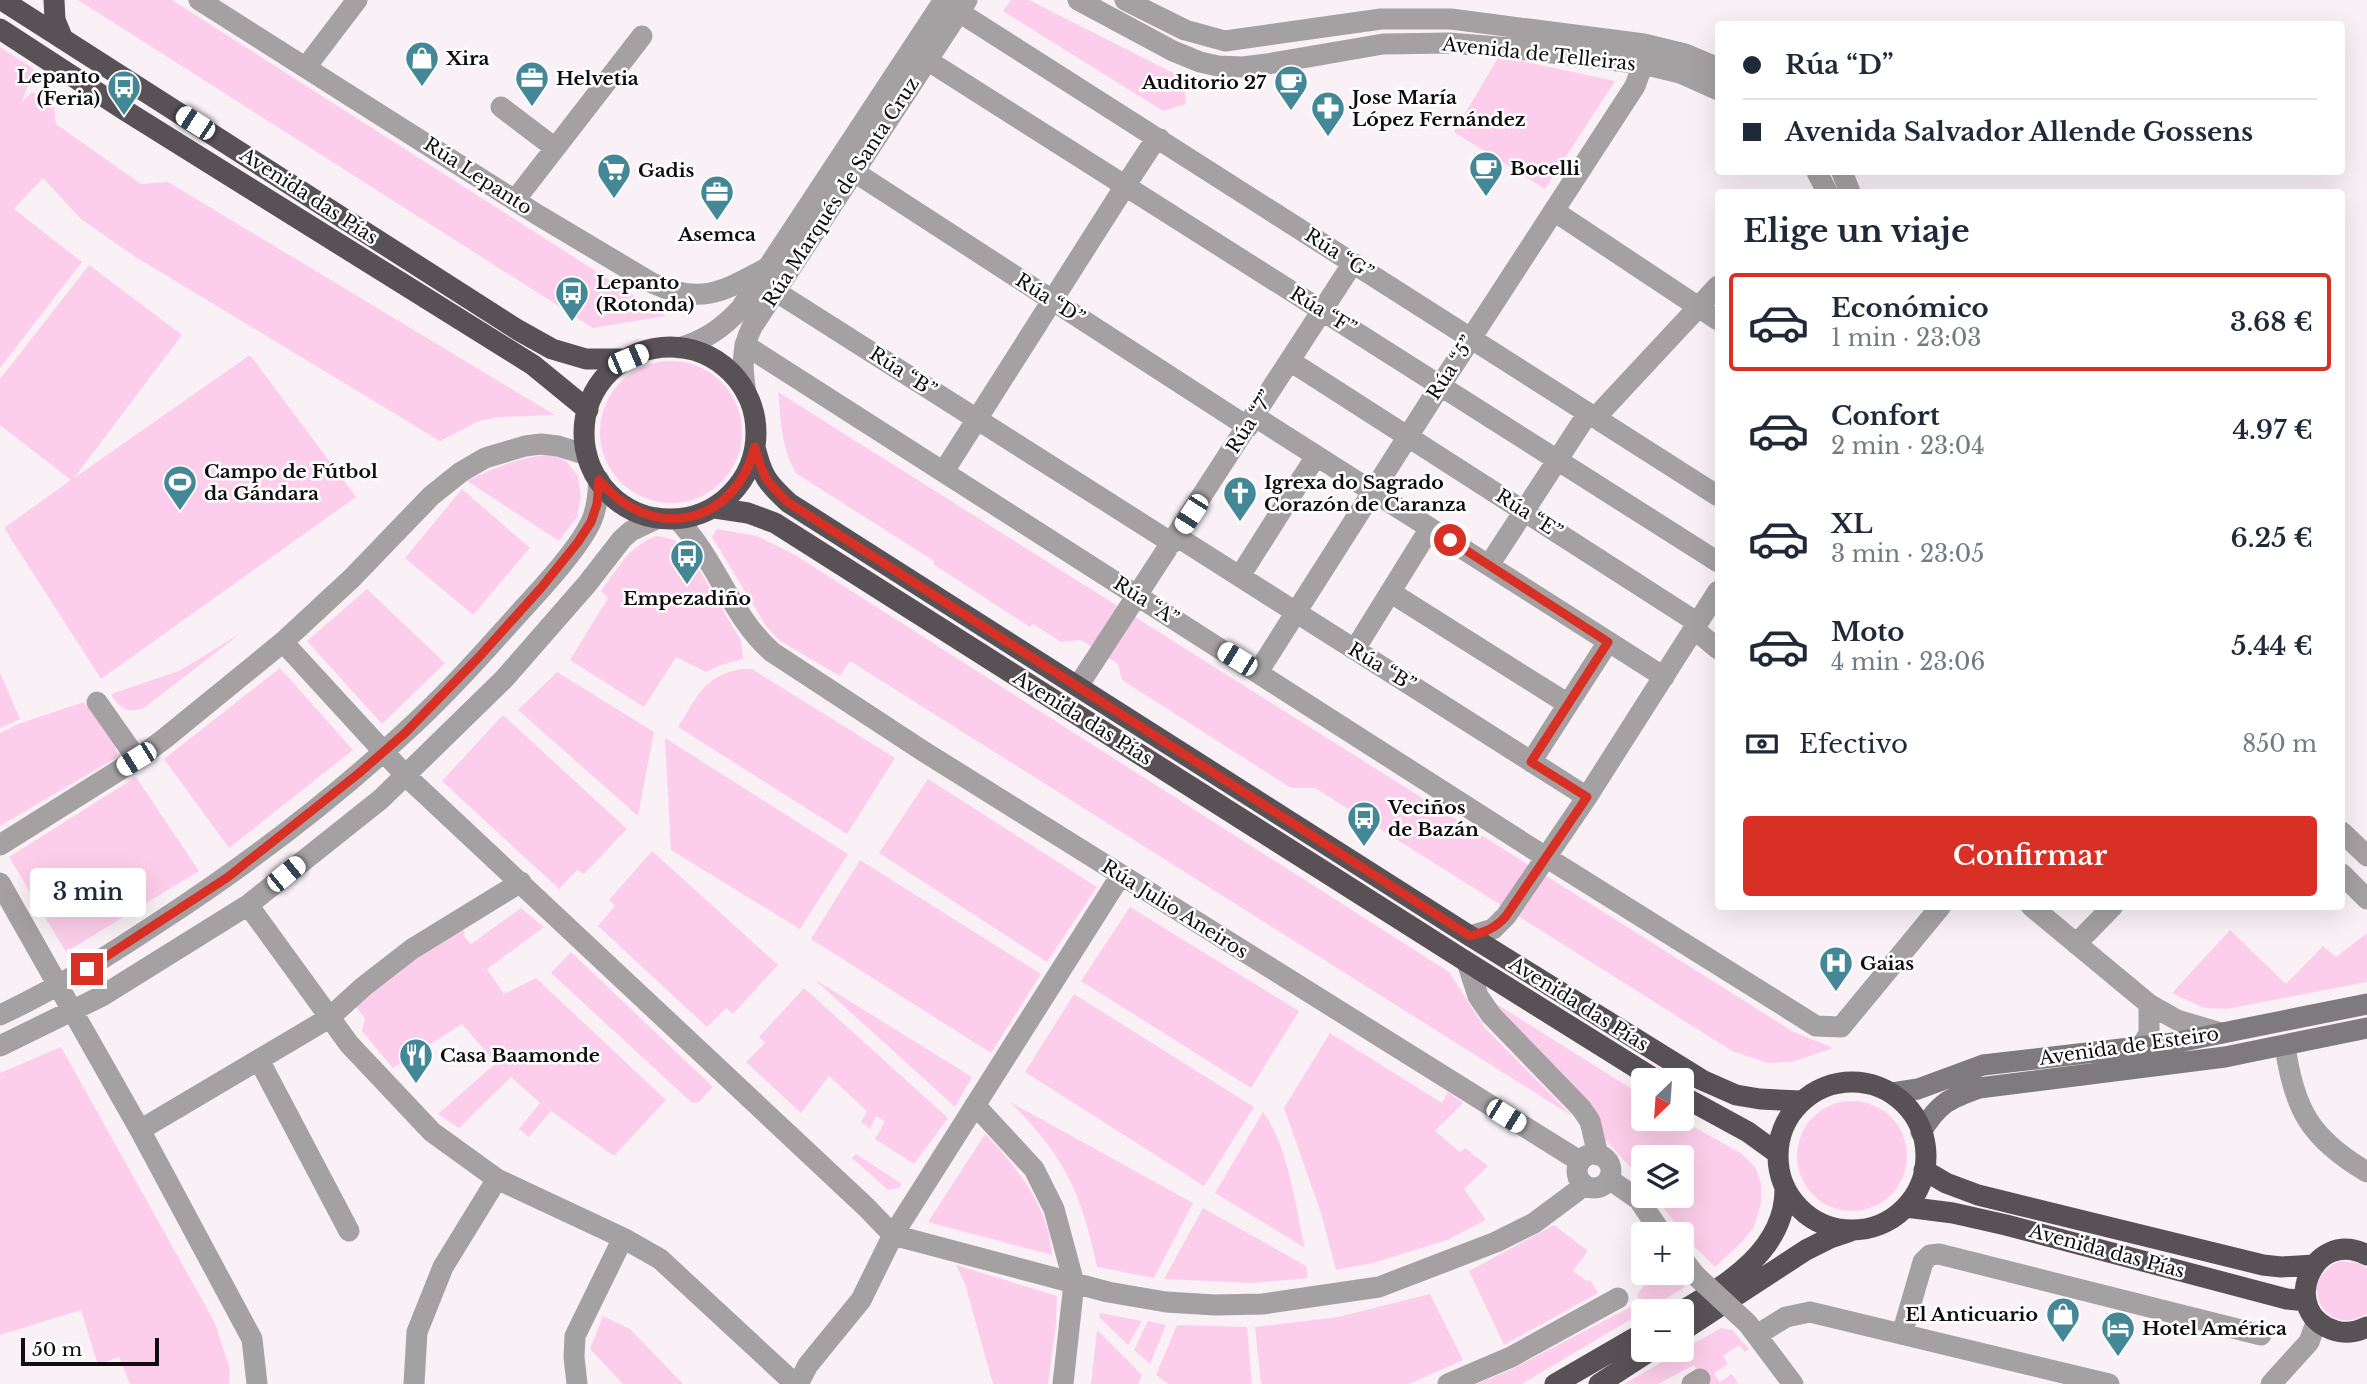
<!DOCTYPE html>
<html lang="es">
<meta charset="utf-8">
<style>
:root{--surface:#fff;--page:#f6f6f7;--text:#1f2937;--muted:#747a83;--line:#e0e1e3;--accent:#d93025}
body{margin:0;font-family:"Libre Baskerville",serif;background:var(--page);color:var(--text);height:100vh;display:flex;flex-direction:column;font-size:26px;white-space:nowrap}
*{box-sizing:border-box;margin:0}
p{font-size:23px;color:var(--muted)}
.icon{flex:none;width:38px;height:38px;fill:none;stroke:currentColor;stroke-width:2;stroke-linecap:round;stroke-linejoin:round}
.map{position:relative;flex:1;overflow:hidden}
.panel{position:absolute;left:1715px;top:189px;width:630px;height:721px;display:flex;flex-direction:column;background:var(--surface);border-radius:7px;box-shadow:0 7px 28px #0002}
.panel>*{flex:none}
.top-card{position:absolute;left:1715px;top:21px;width:630px;height:154px;border-radius:7px;box-shadow:0 7px 28px #0002;display:grid;align-content:center;height:154px;padding:0 28px;background:var(--surface)}
.needle{width:46px;rotate:205deg}
.fabs{position:absolute;left:1631px;top:1068px;display:grid;gap:14px}
.fabs a{display:grid;place-items:center;width:63px;height:63px;border-radius:7px;background:var(--surface);box-shadow:0 7px 28px #0002;font-size:35px}
.scale{position:absolute;left:21px;bottom:18px;width:138px;box-sizing:border-box;padding-left:7px;border:4px solid #100d0f;border-top:0;font-size:19px;line-height:24px;white-space:nowrap;color:#100d0f;-webkit-text-stroke:5px #fff;paint-order:stroke}
.end{position:absolute;width:32px;height:32px;margin:-16px;border:9px solid #d93025;background:#fff;box-shadow:0 0 0 4px #fff}
.from{border-radius:50%}
.bubble{position:absolute;height:49px;border-radius:7px;background:var(--surface);box-shadow:0 7px 28px #0002;font-size:23px;font-weight:600;line-height:49px;text-align:center}
.car{position:absolute;width:21px;height:42px;margin:-21px -10px;border-radius:9px;box-shadow:0 0 5px 2px #0007;background:linear-gradient(#fff 24%,#345 0 40%,#fff 0 76%,#345 0 86%,#fff 0)}
.top-card b{display:flex;align-items:center;gap:24px;height:66px;font-size:26px}
.top-card b+b{border-top:2px solid var(--line)}
.top-card i{width:18px;height:18px;background:var(--text)}
ul{padding:0;list-style:none}
li{display:flex;align-items:center;gap:21px;height:98px;margin:0 14px 10px;padding:0 14px;border:4px solid transparent;border-radius:7px}
li div{flex:1}
li b{display:block;font-size:26px}
li em{font-style:normal;font-weight:600}
li.active{border-color:var(--accent)}
li>.icon{width:63px;height:63px;stroke-width:1.5}
h2{padding:0 28px;font-size:32px;line-height:84px}
.pay{display:flex;align-items:center;gap:18px;height:77px;padding:0 28px;font-size:26px}
.pay p{margin-inline-start:auto}
.cta{display:flex;gap:14px;margin-top:auto;padding:14px 28px}
.cta a{flex:1;height:80px;border-radius:7px;background:var(--accent);color:#fff;font-size:28px;font-weight:600;line-height:80px;text-align:center}
.map>svg:first-child{display:block}
</style>
<div class="map">
<svg width="2367" height="1384" viewBox="0 0 2367 1384">
<rect width="100%" height="100%" fill="#f9f1f6"/>
<path fill="#fdceeb" d="M78,0h94l494,316 -73,12z
M1011,0h18l154,78 3,26 -23,7 -160,-100z
M0,47l34,22 -12,33 10,-10 22,13 2,19 85,60 27,-2 387,233 -55,2 -21,4 -39,20 -306,-185 -53,-37 -38,-41 -29,31 68,53 -82,106z
M1499,56l116,25 -70,108 -91,-57z
M89,265l93,70 -108,143 176,-123 106,142 -255,182 -97,-151 67,-48 -71,-55v-46z
M600 432a71 71 0 1 1 142 0a71 71 0 1 1-142 0Z
M778,392l1014,639 41,17 -41,14 -24,1 -36,-12 -417,-263h-24l-169,-108 -4,-16 -37,-24 -20,2 -28,-18 -3,3 -97,-63 1,-3 -137,-87c-16,-24 -16,-54 -19,-82z
M553,455l13,6 12,15 3,21 -4,20 -18,24 -92,-60c29,-14 54,-25 86,-26z
M462,489l68,59 -57,67 -68,-57z
M717,529l40,7 38,19 654,417 36,56 87,88 -722,-455 -10,15 -60,-35 -14,-15 -54,-89z
M656,536c15,2 24,5 33,16l52,89 2,18 -22,6 -15,7 -30,-15 -32,50 -74,-47 38,-62 -7,-7c18,-24 26,-43 55,-55z
M367,589l78,74 -63,61 -75,-83z
M241,633l-97,75c-17,6 -24,1 -33,-14l68,-23z
M280,668l73,82 -124,98 -65,-89z
M741,669h11l143,89 -48,76 -169,-107c20,-31 24,-50 63,-58z
M557,672l97,60 -16,84 -120,-106z
M0,673l20,46 -20,9z
M84,702l32,45 1,7 -3,5 -114,67v-93l18,-9z
M503,715l124,114 -43,45 -7,-4 -18,19 -117,-108z
M665,738l183,116 -48,75 -129,-79z
M136,777l63,94 -133,81 -57,-95z
M928,779l169,108 -50,75 -168,-109z
M652,851l126,114 -45,49 -7,-6 -19,19 -109,-101 17,-20 -6,-6z
M860,860l181,114 -50,79 -180,-114z
M1130,907l169,104 -48,77 -170,-107z
M521,908l23,19 -57,42 17,25 32,-16 130,122 -52,56 -63,-45 -22,26 -10,-8 21,-26 -29,-26 -52,51 -21,-14 58,-51 -34,-39 -69,44 -31,-37 3,-13 -11,-13 58,-51 49,-27 4,6 -2,2 8,9z
M2230,930l56,54 37,-38 13,11 31,-24v49l-140,27 -23,-1 -32,-15z
M571,952l142,135 -14,15 -7,1 -141,-130z
M814,979l158,98 -17,30z
M804,988l144,130 -34,46 -39,-25 10,-18 -9,-5 -6,13 -9,-7 6,-11 -38,-35 -28,37 -55,-51 19,-19 -6,-6z
M1074,994l180,113 -50,79 -179,-114z
M1490,1000l153,96v22h35l64,36 13,13 6,16v21l-7,23 -12,15 -27,25 -28,-28 -33,-44h28v-38h-39v24l-43,-47z
M1330,1033l112,70 6,-11 15,11 -28,28 25,21 5,-4 23,18 -24,23 22,31 -39,20 -74,23 -37,7 -15,-57 -37,-105z
M61,1047l154,276 15,47 -1,14h-99l-11,-27 -21,8 -17,-55 -81,25v-262z
M1797 1156a55 55 0 1 1 110 0a55 55 0 1 1-110 0Z
M1010,1102l183,101 -39,75 -57,-11c-16,-75 -32,-110 -87,-165z
M1263,1112c26,35 32,94 42,136l-90,-55z
M985,1134c32,33 64,73 67,121l-124,-33z
M856,1154l46,30 -3,4 -11,2 -36,-32z
M1203,1208l103,58 2,12 -55,5 -89,-4z
M1554,1225l34,26 -15,20 15,11 2,-2 8,13 -94,52 -35,-74z
M2340,1261l19,2 8,5v45c-39,28 -75,-32 -27,-52z
M956,1265l101,31 -1,28 -8,60h-55l-28,-100z
M1655,1272h18l12,15 -163,97h-46l34,-14 130,-68 -3,-7z
M1430,1294l33,66 -54,24h-148l-6,-57 83,-10z
M1100,1313l42,8 -14,24 -29,-28z
M603,1316l27,13 53,55h-60l-33,-35z
M1148,1321l18,4 -16,39 -16,-14z
M1177,1325l70,2 5,57h-84l-12,-9z
M1721,1328l11,2 17,19 -4,3 -6,-7 -16,11 5,8 -14,9 6,9 12,-8 6,9 -2,1h-31l-11,-19 -36,19h-34z
M1097,1330l45,45 -4,9h-47z"/>
<g fill="none" stroke-linecap="round" stroke-linejoin="round">
<path stroke="#a5a1a3" stroke-width="21" d="M199,0l339,215 114,68c51,23 71,8 117,-16
M1078,0l95,51 27,11 18,4 25,1 24,-3 116,-20 66,-1 62,5 132,16 37,9 38,17
M1125,0l60,30 40,11 156,-22h70l193,25 41,10 33,14
M959,12l759,484
M927,60l791,502
M306,67l51,-67
M501,107l54,41
M853,171l395,256
M1817,172l10,20
M1842,172l8,20
M515,200l127,-164
M1554,211l164,109
M775,291l397,252
M745,345l777,497 294,184 25,1 100,-121
M1290,361l408,262
M1254,416l410,261
M1595,418l123,-132
M944,471l181,-285 27,-41 8,-6
M677,519c39,40 54,97 95,133l151,99 650,406 6,6
M1176,536l411,261
M1489,565l99,-152
M1240,576l76,-120
M1390,592l178,112
M1694,629l24,20
M283,642l123,134 460,431 27,28 215,57 58,10 49,3 48,-1 116,-17 117,-45 38,-19 43,-32 5,-8
M1355,649l75,-121
M1258,672l182,-286 195,-300 8,-22
M1078,686l275,-423
M97,702l40,57
M1531,762l77,-120
M2342,832l25,24
M0,845l137,-86 27,-20 119,-97 69,-64 79,-82 30,-24 24,-14 40,-12 16,-2 17,2 29,9
M2342,874l25,25
M0,883l140,247 112,209 5,45
M248,905l101,139 83,88 65,47 126,59 37,21 135,125
M2031,906l118,98 28,16 44,13
M1470,936l23,-7 13,-13 81,-119 131,-206
M2076,944l37,-38
M1467,962l11,34 13,19 90,93 9,13 8,34
M0,1015c58,-27 106,-58 159,-93 86,-56 168,-118 243,-187 39,-35 75,-75 110,-114 24,-27 64,-68 79,-99 6,-13 7,-28 8,-42
M0,1046l102,-50 146,-91 133,-106 123,-120 83,-95 35,-45 9,-8 27,-13
M2285,1046c9,64 26,93 82,126
M2140,1048l9,-14v-30
M259,1060l90,171
M975,1105l59,64 20,40 20,74 -11,101
M140,1130l189,-112 34,-31 49,-38 109,-67
M1577 1171a17 17 0 1 1 34 0a17 17 0 1 1-34 0Z
M1609,1179l30,21 23,34
M1682,1258l13,17
M1748,1324l45,60
M1902,1334l21,-72 7,-7 9,-1 322,81
M1757,1335l29,-18 24,-5 299,72
M414,1384l3,-52 26,-65 54,-88
M577,1384l-3,-27 1,-21 48,-98
M798,1384l10,-19 53,-65 32,-65 228,-360
M1448,1384l63,-27 107,-59
M1692,1384l8,-5
M2271,1384l38,-42 8,-22"/>
<path stroke="#a5a1a3" stroke-width="21" d="M679,348c26,-8 44,-20 62,-40l203,-308
M746,393c-4,-24 -5,-44 6,-66l215,-327"/>
<path stroke="#7f7a7d" stroke-width="21" d="M1892,1093l26,-4 65,-24 190,-22 194,-39
M1921,1132c18,-29 27,-33 58,-44l246,-31 142,-29"/>
<path stroke="#585256" stroke-width="21" d="M2,0l516,330 34,19 34,10h42
M54,0l1,20 7,17
M0,29l126,82 407,254 55,45
M584 433a86 86 0 1 1 172 0a86 86 0 1 1-172 0Z
M755,447c7,29 12,36 34,56l681,433 232,144 34,15 24,4 40,2
M715,508l33,5 27,10 692,439 189,118
M1778 1156a74 74 0 1 1 148 0a74 74 0 1 1-148 0Z
M1682,1096l66,36 29,21
M1924,1170l22,13 32,12 285,70 18,2 33,-2
M1906,1207l47,6 53,12 281,74 19,2
M2367,1255c-55,-29 -90,59 -31,76 11,3 21,1 31,-4
M1682,1311c46,-27 104,-62 103,-123
M1682,1331l124,-81 24,-12 21,-7
M1555,1384l88,-51
M1599,1384l54,-35"/>
<path stroke="#a5a1a3" stroke-width="21" d="M1695,1275l51,47"/>
</g>
<g fill="none" stroke-linecap="round" stroke-linejoin="round">
<path stroke="#d93025" stroke-width="9" d="M87,969l141,-92 130,-103 47,-41 74,-76 62,-69 37,-46 13,-20 6,-18 2,-24c52,63 135,47 156,-33 7,29 12,36 34,56l681,433c15,-4 26,-8 36,-20l81,-119 -56,-35 77,-120 -158,-102"/>
</g>
<defs>
<g id="shop-pin" transform="scale(1.75)"><path d="M0 17L-7.5 6A9.5 9.5 0 1 1 7.5 6Z" fill="#448897" stroke="#fff"/><path d="M-5-2.5h2.3a2.7 3.5 0 0 1 5.4 0H5L5.5 6h-11ZM-1.5-2.5h3a1.5 2.3 0 0 0-3 0Z" fill="#fff"/></g>
<g id="office-pin" transform="scale(1.75)"><path d="M0 17L-7.5 6A9.5 9.5 0 1 1 7.5 6Z" fill="#448897" stroke="#fff"/><path d="M-6-3h4V-5.5h4V-3h4V5H-6ZM-1-4.5V-3h2v-1.5ZM-6 0V1H6V0Z" fill="#fff"/></g>
<g id="cafe-pin" transform="scale(1.75)"><path d="M0 17L-7.5 6A9.5 9.5 0 1 1 7.5 6Z" fill="#448897" stroke="#fff"/><path d="M-5.5-4.5H6V0H3Q3 3.5 0 3.5H-2.5Q-5.5 3.5-5.5 0ZM3-3.2v2h1.7v-2ZM-6 4.5H4V6H-6Z" fill="#fff"/></g>
<g id="bus-pin" transform="scale(1.75)"><path d="M0 17L-7.5 6A9.5 9.5 0 1 1 7.5 6Z" fill="#448897" stroke="#fff"/><path d="M-5-6H5V4H4V6H2V4H-2V6H-4V4H-5ZM-3.5-4V0h7V-4ZM-3.5 1.2v1.5H-2V1.2ZM2 1.2v1.5H3.5V1.2Z" fill="#fff"/></g>
<g id="pharmacy-pin" transform="scale(1.75)"><path d="M0 17L-7.5 6A9.5 9.5 0 1 1 7.5 6Z" fill="#448897" stroke="#fff"/><path d="M-2-6h4v4h4v4h-4v4h-4v-4h-4v-4h4Z" fill="#fff"/></g>
<g id="supermarket-pin" transform="scale(1.75)"><path d="M0 17L-7.5 6A9.5 9.5 0 1 1 7.5 6Z" fill="#448897" stroke="#fff"/><path d="M-6-5.5h2.5l.6 2H6L4.5 2H-2.5L-4.4-4H-6ZM-1.5 3.2a1.3 1.3 0 1 0 .1 0ZM3 3.2a1.3 1.3 0 1 0 .1 0Z" fill="#fff"/></g>
<g id="stadium-pin" transform="scale(1.75)"><path d="M0 17L-7.5 6A9.5 9.5 0 1 1 7.5 6Z" fill="#448897" stroke="#fff"/><path d="M0-5a6.5 5 0 1 0 0 10a6.5 5 0 1 0 0-10ZM-3.5-1.8h7v3.6h-7Z" fill="#fff"/></g>
<g id="church-pin" transform="scale(1.75)"><path d="M0 17L-7.5 6A9.5 9.5 0 1 1 7.5 6Z" fill="#448897" stroke="#fff"/><path d="M-1.2-6h2.4v3.5h3.3v2.4h-3.3V6h-2.4V-.1h-3.3v-2.4h3.3Z" fill="#fff"/></g>
<g id="hospital-pin" transform="scale(1.75)"><path d="M0 17L-7.5 6A9.5 9.5 0 1 1 7.5 6Z" fill="#448897" stroke="#fff"/><path d="M-5-5h3v3.5h4V-5h3V5h-3V1.5h-4V5h-3Z" fill="#fff"/></g>
<g id="restaurant-pin" transform="scale(1.75)"><path d="M0 17L-7.5 6A9.5 9.5 0 1 1 7.5 6Z" fill="#448897" stroke="#fff"/><path d="M-5-6h1v4h1v-4h1v4h1v-4h1v5L-1.5 .5V6h-2V.5L-5-1ZM5-6V6H3V1.5H1.5Q1.5-4 5-6Z" fill="#fff"/></g>
<g id="hotel-pin" transform="scale(1.75)"><path d="M0 17L-7.5 6A9.5 9.5 0 1 1 7.5 6Z" fill="#448897" stroke="#fff"/><path d="M-6-4.5h1.5V1H6V5H4.5V3h-9V5H-6ZM-4 0a1.8 1.8 0 1 1 3.6 0ZM.5 0V-2.5h3Q6-2.5 6 0Z" fill="#fff"/></g>
</defs>
<g fill-rule="evenodd">
<use href="#shop-pin" x="422" y="58"/>
<use href="#office-pin" x="532" y="78"/>
<use href="#cafe-pin" x="1291" y="82"/>
<use href="#bus-pin" x="124" y="87"/>
<use href="#pharmacy-pin" x="1328" y="108"/>
<use href="#cafe-pin" x="1486" y="168"/>
<use href="#supermarket-pin" x="614" y="170"/>
<use href="#office-pin" x="717" y="192"/>
<use href="#bus-pin" x="572" y="293"/>
<use href="#stadium-pin" x="180" y="482"/>
<use href="#church-pin" x="1240" y="493"/>
<use href="#bus-pin" x="687" y="556"/>
<use href="#bus-pin" x="1364" y="818"/>
<use href="#hospital-pin" x="1836" y="963"/>
<use href="#restaurant-pin" x="416" y="1055"/>
<use href="#shop-pin" x="2063" y="1314"/>
<use href="#hotel-pin" x="2118" y="1328"/>
</g>
<g text-anchor="middle" dominant-baseline="central" stroke-width="5" stroke-linejoin="round" paint-order="stroke">
<g font-size="19" fill="#100d0f" stroke="#fff">
<text transform="translate(1539 54) rotate(6)">Avenida de Telleiras</text>
<text transform="translate(478 176) rotate(33)">Rúa Lepanto</text>
<text transform="translate(841 192) rotate(-57)">Rúa Marqués de Santa Cruz</text>
<text transform="translate(309 196) rotate(33)">Avenida das Pías</text>
<text transform="translate(1339 254) rotate(33)">Rúa “G”</text>
<text transform="translate(1050 299) rotate(33)">Rúa “D”</text>
<text transform="translate(1323 311) rotate(32)">Rúa “F”</text>
<text transform="translate(1451 368) rotate(-57)">Rúa “5”</text>
<text transform="translate(903 372) rotate(33)">Rúa “B”</text>
<text transform="translate(1250 422) rotate(-57)">Rúa “7”</text>
<text transform="translate(1529 514) rotate(33)">Rúa “E”</text>
<text transform="translate(1146 601) rotate(33)">Rúa “A”</text>
<text transform="translate(1382 667) rotate(32)">Rúa “B”</text>
<text transform="translate(1083 718) rotate(32)">Avenida das Pías</text>
<text transform="translate(1175 909) rotate(32)">Rúa Julio Aneiros</text>
<text transform="translate(1579 1004) rotate(32)">Avenida das Pías</text>
<text transform="translate(2129 1046) rotate(-8)">Avenida de Esteiro</text>
<text transform="translate(2107 1251) rotate(15)">Avenida das Pías</text>
</g>
<g font-size="19" font-weight="bold" fill="#100d0f" stroke="#fff" text-anchor="start">
<text x="446" y="58">Xira</text>
<text x="100" y="76" text-anchor="end">Lepanto<tspan x="100" dy="22">(Feria)</tspan></text>
<text x="556" y="78">Helvetia</text>
<text x="1266" y="82" text-anchor="end">Auditorio 27</text>
<text x="1352" y="97">Jose María<tspan x="1352" dy="22">López Fernández</tspan></text>
<text x="1510" y="168">Bocelli</text>
<text x="638" y="170">Gadis</text>
<text x="717" y="234" text-anchor="middle">Asemca</text>
<text x="596" y="282">Lepanto<tspan x="596" dy="22">(Rotonda)</tspan></text>
<text x="204" y="471">Campo de Fútbol<tspan x="204" dy="22">da Gándara</tspan></text>
<text x="1264" y="482">Igrexa do Sagrado<tspan x="1264" dy="22">Corazón de Caranza</tspan></text>
<text x="687" y="598" text-anchor="middle">Empezadiño</text>
<text x="1388" y="807">Veciños<tspan x="1388" dy="22">de Bazán</tspan></text>
<text x="1860" y="963">Gaias</text>
<text x="440" y="1055">Casa Baamonde</text>
<text x="2038" y="1314" text-anchor="end">El Anticuario</text>
<text x="2142" y="1328">Hotel América</text>
</g>
</g>
</svg>
<div class="fabs">
<a><svg class="needle" viewBox="-14 -14 28 28"><path d="M0-13l5 13h-10z" fill="#e53935"/><path d="M0 13l5-13h-10z" fill="#747a83"/></svg></a>
<a><svg class="icon" aria-label="layers" viewBox="0 0 24 24"><path d="M12 4l9 5-9 5-9-5zM3 14l9 5 9-5"/></svg></a>
<a>+</a>
<a>−</a>
</div>
<div class="scale">50 m</div>
<i class="end from" style="left:1450px;top:540px"></i>
<i class="end" style="left:87px;top:969px"></i>
<div class="bubble" style="left:30px;top:868px;width:116px">3 min</div>
<i class="car" style="left:195px;top:123px;rotate:303deg"></i>
<i class="car" style="left:628px;top:359px;rotate:67deg"></i>
<i class="car" style="left:1191px;top:514px;rotate:213deg"></i>
<i class="car" style="left:1237px;top:659px;rotate:302deg"></i>
<i class="car" style="left:136px;top:759px;rotate:238deg"></i>
<i class="car" style="left:286px;top:874px;rotate:51deg"></i>
<i class="car" style="left:1506px;top:1116px;rotate:122deg"></i>
<div class="top-card">
<b><i class="from"></i>Rúa “D”</b>
<b><i></i>Avenida Salvador Allende Gossens</b>
</div>
<section class="panel">
<h2>Elige un viaje</h2>
<ul>
<li class="active"><svg class="icon" aria-label="car" viewBox="0 0 24 24"><path d="M5 17H2v-5l4-1 3-4h7l3 4 3 1v5h-3M9 17h6M6 11h13"/><circle cx="7" cy="17" r="2"/><circle cx="17" cy="17" r="2"/></svg><div><b>Económico</b><p>1 min · 23:03</p></div><em>3.68 €</em></li>
<li><svg class="icon" aria-label="car" viewBox="0 0 24 24"><path d="M5 17H2v-5l4-1 3-4h7l3 4 3 1v5h-3M9 17h6M6 11h13"/><circle cx="7" cy="17" r="2"/><circle cx="17" cy="17" r="2"/></svg><div><b>Confort</b><p>2 min · 23:04</p></div><em>4.97 €</em></li>
<li><svg class="icon" aria-label="car" viewBox="0 0 24 24"><path d="M5 17H2v-5l4-1 3-4h7l3 4 3 1v5h-3M9 17h6M6 11h13"/><circle cx="7" cy="17" r="2"/><circle cx="17" cy="17" r="2"/></svg><div><b>XL</b><p>3 min · 23:05</p></div><em>6.25 €</em></li>
<li><svg class="icon" aria-label="car" viewBox="0 0 24 24"><path d="M5 17H2v-5l4-1 3-4h7l3 4 3 1v5h-3M9 17h6M6 11h13"/><circle cx="7" cy="17" r="2"/><circle cx="17" cy="17" r="2"/></svg><div><b>Moto</b><p>4 min · 23:06</p></div><em>5.44 €</em></li>
</ul>
<div class="pay"><svg class="icon" aria-label="cash" viewBox="0 0 24 24"><path d="M3 7h18v10H3z"/><circle cx="12" cy="12" r="2"/></svg>Efectivo<p>850 m</p></div>
<div class="cta"><a>Confirmar</a></div>
</section>
</div>
